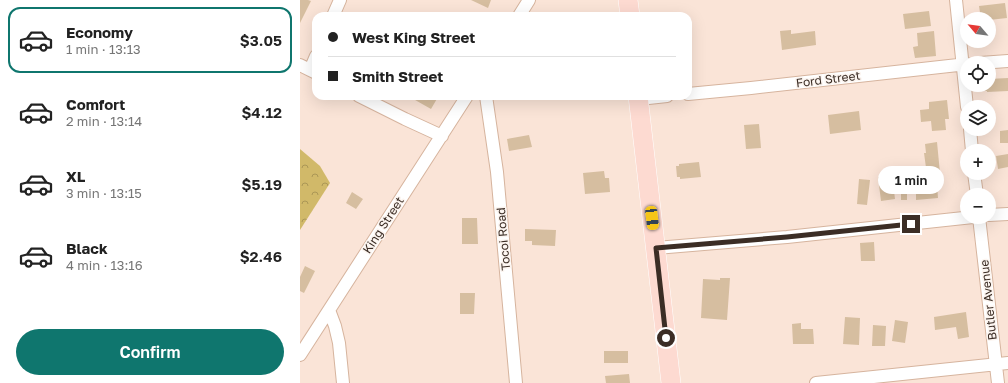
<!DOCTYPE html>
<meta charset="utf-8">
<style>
:root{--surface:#fff;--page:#f6f6f6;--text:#222;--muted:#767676;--line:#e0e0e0;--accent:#0f766e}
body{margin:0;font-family:"Golos Text",sans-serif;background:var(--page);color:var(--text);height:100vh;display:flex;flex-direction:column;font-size:15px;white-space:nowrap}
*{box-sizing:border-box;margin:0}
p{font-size:13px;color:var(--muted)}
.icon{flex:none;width:22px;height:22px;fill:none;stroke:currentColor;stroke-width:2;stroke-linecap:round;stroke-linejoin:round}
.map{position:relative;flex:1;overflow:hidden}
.side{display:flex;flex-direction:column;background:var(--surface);width:300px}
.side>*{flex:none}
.hud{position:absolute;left:12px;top:12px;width:380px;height:88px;border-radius:12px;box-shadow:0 4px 16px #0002;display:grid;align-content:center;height:88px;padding:0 16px;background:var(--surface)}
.needle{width:26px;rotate:299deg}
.buttons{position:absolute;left:660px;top:12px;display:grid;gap:8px}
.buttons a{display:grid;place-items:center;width:36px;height:36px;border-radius:50%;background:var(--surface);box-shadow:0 4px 16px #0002;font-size:20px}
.end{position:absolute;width:18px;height:18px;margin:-9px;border:5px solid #3b2d25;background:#fff;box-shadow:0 0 0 2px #fff}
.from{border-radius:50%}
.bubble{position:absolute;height:28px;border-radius:14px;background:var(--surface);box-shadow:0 4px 16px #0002;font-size:13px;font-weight:600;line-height:28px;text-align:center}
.car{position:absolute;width:12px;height:24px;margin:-12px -6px;border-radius:5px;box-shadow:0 0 3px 1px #0007;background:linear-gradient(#f5c518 24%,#345 0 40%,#f5c518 0 76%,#345 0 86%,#f5c518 0)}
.hud b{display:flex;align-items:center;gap:14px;height:38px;font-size:15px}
.hud b+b{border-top:1px solid var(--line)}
.hud i{width:10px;height:10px;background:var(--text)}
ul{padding:7px 0 0;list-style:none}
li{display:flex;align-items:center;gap:12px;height:66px;margin:0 8px 6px;padding:0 8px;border:2px solid transparent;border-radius:12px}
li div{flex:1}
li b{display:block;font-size:15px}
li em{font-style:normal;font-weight:600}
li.selected{border-color:var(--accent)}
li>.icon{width:36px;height:36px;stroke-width:1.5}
.primary-button{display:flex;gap:8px;margin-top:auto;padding:8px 16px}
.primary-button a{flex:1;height:46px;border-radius:24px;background:var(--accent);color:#fff;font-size:16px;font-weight:600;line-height:46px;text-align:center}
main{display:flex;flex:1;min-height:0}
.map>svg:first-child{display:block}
</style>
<main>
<section class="side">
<ul>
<li class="selected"><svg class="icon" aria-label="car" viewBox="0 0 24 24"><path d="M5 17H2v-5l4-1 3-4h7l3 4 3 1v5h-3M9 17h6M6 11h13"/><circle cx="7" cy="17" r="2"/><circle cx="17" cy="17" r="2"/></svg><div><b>Economy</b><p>1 min · 13:13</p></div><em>$3.05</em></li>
<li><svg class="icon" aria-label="car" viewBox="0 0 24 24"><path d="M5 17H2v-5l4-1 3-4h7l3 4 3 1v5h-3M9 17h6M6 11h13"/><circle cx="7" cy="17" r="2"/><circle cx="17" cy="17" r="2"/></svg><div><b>Comfort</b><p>2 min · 13:14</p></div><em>$4.12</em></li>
<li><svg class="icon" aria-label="car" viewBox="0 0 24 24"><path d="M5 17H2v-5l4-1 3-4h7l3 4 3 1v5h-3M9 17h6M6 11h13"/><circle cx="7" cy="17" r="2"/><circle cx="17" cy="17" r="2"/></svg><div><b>XL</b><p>3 min · 13:15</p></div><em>$5.19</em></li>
<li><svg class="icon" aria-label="car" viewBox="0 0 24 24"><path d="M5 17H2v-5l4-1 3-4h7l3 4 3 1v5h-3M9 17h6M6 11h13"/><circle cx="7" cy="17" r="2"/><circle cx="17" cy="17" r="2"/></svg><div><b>Black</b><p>4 min · 13:16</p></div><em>$2.46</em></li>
</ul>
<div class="primary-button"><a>Confirm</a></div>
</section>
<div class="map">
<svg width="708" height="383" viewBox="0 0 708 383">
<defs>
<pattern id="forest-crowns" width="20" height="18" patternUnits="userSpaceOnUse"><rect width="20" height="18" fill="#d1b969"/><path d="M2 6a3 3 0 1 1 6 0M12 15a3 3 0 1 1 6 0" fill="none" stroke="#ab9756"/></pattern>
</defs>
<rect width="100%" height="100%" fill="#fae4d7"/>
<path fill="url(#forest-crowns)" d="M0,149l20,17 10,17 -30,47z"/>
<path fill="#d6bea0" d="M0,0h8l3,1 -11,22z
M171,0h20l-3,8z
M705,3l2,15 -18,2v-1h-8l-2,-13z
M629,11l2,15 -26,3 -2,-15z
M491,30v4l24,-3 1,14 -34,5 -2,-19z
M634,31l2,25 -21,2 -2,-11 5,-1 -1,-13z
M708,78v13l-21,1v-1h-11l-1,-6h14v-6z
M108,96h28l2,1 -7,12z
M647,100l2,19h-4l1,11 -14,1 -1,-10 -10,1 -1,-12 9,-1v-7z
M559,111l2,19 -31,4 -2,-19z
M459,124l2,24 -15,1 -2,-24z
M708,130v13h-8v-12z
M229,135l3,12 -23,4 -2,-12z
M637,142l3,31 -13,2 -3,-22h2l-1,-9z
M708,154v13l-10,2 -2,-13z
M399,162l2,15 -21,2v-2h-3l-1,-11h3v-2z
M304,171l1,7h4l1,14 -25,2 -2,-21z
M592,175l3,24 -14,2 -3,-24z
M559,179l11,1 -3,25 -10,-1z
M637,185l1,13 -22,2v-14z
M601,188h6v12h-6z
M52,192l11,7 -7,10 -10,-6z
M162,218h15l1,26h-16z
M225,229l31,1 -1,16 -23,-1v-4h-7z
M574,242l1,19h-14l-1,-18z
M5,266l10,5 -11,22 -4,-2v-14z
M420,278h10l-3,42 -26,-2 2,-39 17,1z
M160,293h15l-1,21h-14z
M666,312l3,25 -11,2 -2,-12 -21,3 -1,-13z
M545,317l15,1 -1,27 -16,-1z
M595,320l13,2 -3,21 -13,-2z
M501,323v6h12l1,15h-21l-1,-20z
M573,325l13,1 -1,20h-13z
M304,351h24v12h-24z
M329,374l1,9h-24l-1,-7z"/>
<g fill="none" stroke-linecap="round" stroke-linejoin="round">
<g stroke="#d6b49e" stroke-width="14">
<path id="minor" d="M656,0l11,107
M33,16l7,-16
M219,16l10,-16
M680,63l28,-2
M0,65l16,8
M10,70l6,-14
M388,94l63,-6 216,-24
M59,96l46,23 37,17
M186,96l11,76 19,211
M339,99l28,-3
M670,129l2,22
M674,173l3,22
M689,215l19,-1
M679,217l19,166
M356,248l131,-11 186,-20
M29,310l6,16 4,17 4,40
M0,355l167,-259
M516,383l192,-20"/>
</g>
<g stroke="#fff" stroke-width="20">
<path id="primary" d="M328,0l2,16
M338,96l33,287"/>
</g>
<use href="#minor" stroke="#fff" stroke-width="12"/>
<use href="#primary" stroke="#fddad1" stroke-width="19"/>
</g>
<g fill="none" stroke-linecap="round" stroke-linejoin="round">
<path stroke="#3b2d25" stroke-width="5" d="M366,338l-10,-90 131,-11 124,-13"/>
</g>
<g text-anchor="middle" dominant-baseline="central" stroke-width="3" stroke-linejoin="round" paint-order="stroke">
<g font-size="12" fill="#3b2d25" stroke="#fcf5f0">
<text transform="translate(528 79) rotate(-7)">Ford Street</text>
<text transform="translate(83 225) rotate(-57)">King Street</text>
<text transform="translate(203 239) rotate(-95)">Tocoi Road</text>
<text transform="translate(688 300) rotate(-96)">Butler Avenue</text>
</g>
</g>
</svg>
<div class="buttons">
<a><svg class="needle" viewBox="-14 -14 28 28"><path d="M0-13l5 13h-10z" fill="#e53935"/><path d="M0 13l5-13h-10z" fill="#767676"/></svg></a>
<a><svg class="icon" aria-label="locate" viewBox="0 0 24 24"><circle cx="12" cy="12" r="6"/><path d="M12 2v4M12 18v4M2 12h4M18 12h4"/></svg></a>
<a><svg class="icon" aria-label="layers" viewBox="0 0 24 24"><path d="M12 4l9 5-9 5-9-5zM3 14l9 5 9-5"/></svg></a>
<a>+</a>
<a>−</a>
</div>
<i class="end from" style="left:366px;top:338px"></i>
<i class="end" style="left:611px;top:224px"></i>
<div class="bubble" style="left:578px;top:166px;width:66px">1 min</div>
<i class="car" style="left:352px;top:218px;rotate:173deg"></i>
<div class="hud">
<b><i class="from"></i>West King Street</b>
<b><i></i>Smith Street</b>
</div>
</div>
</main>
